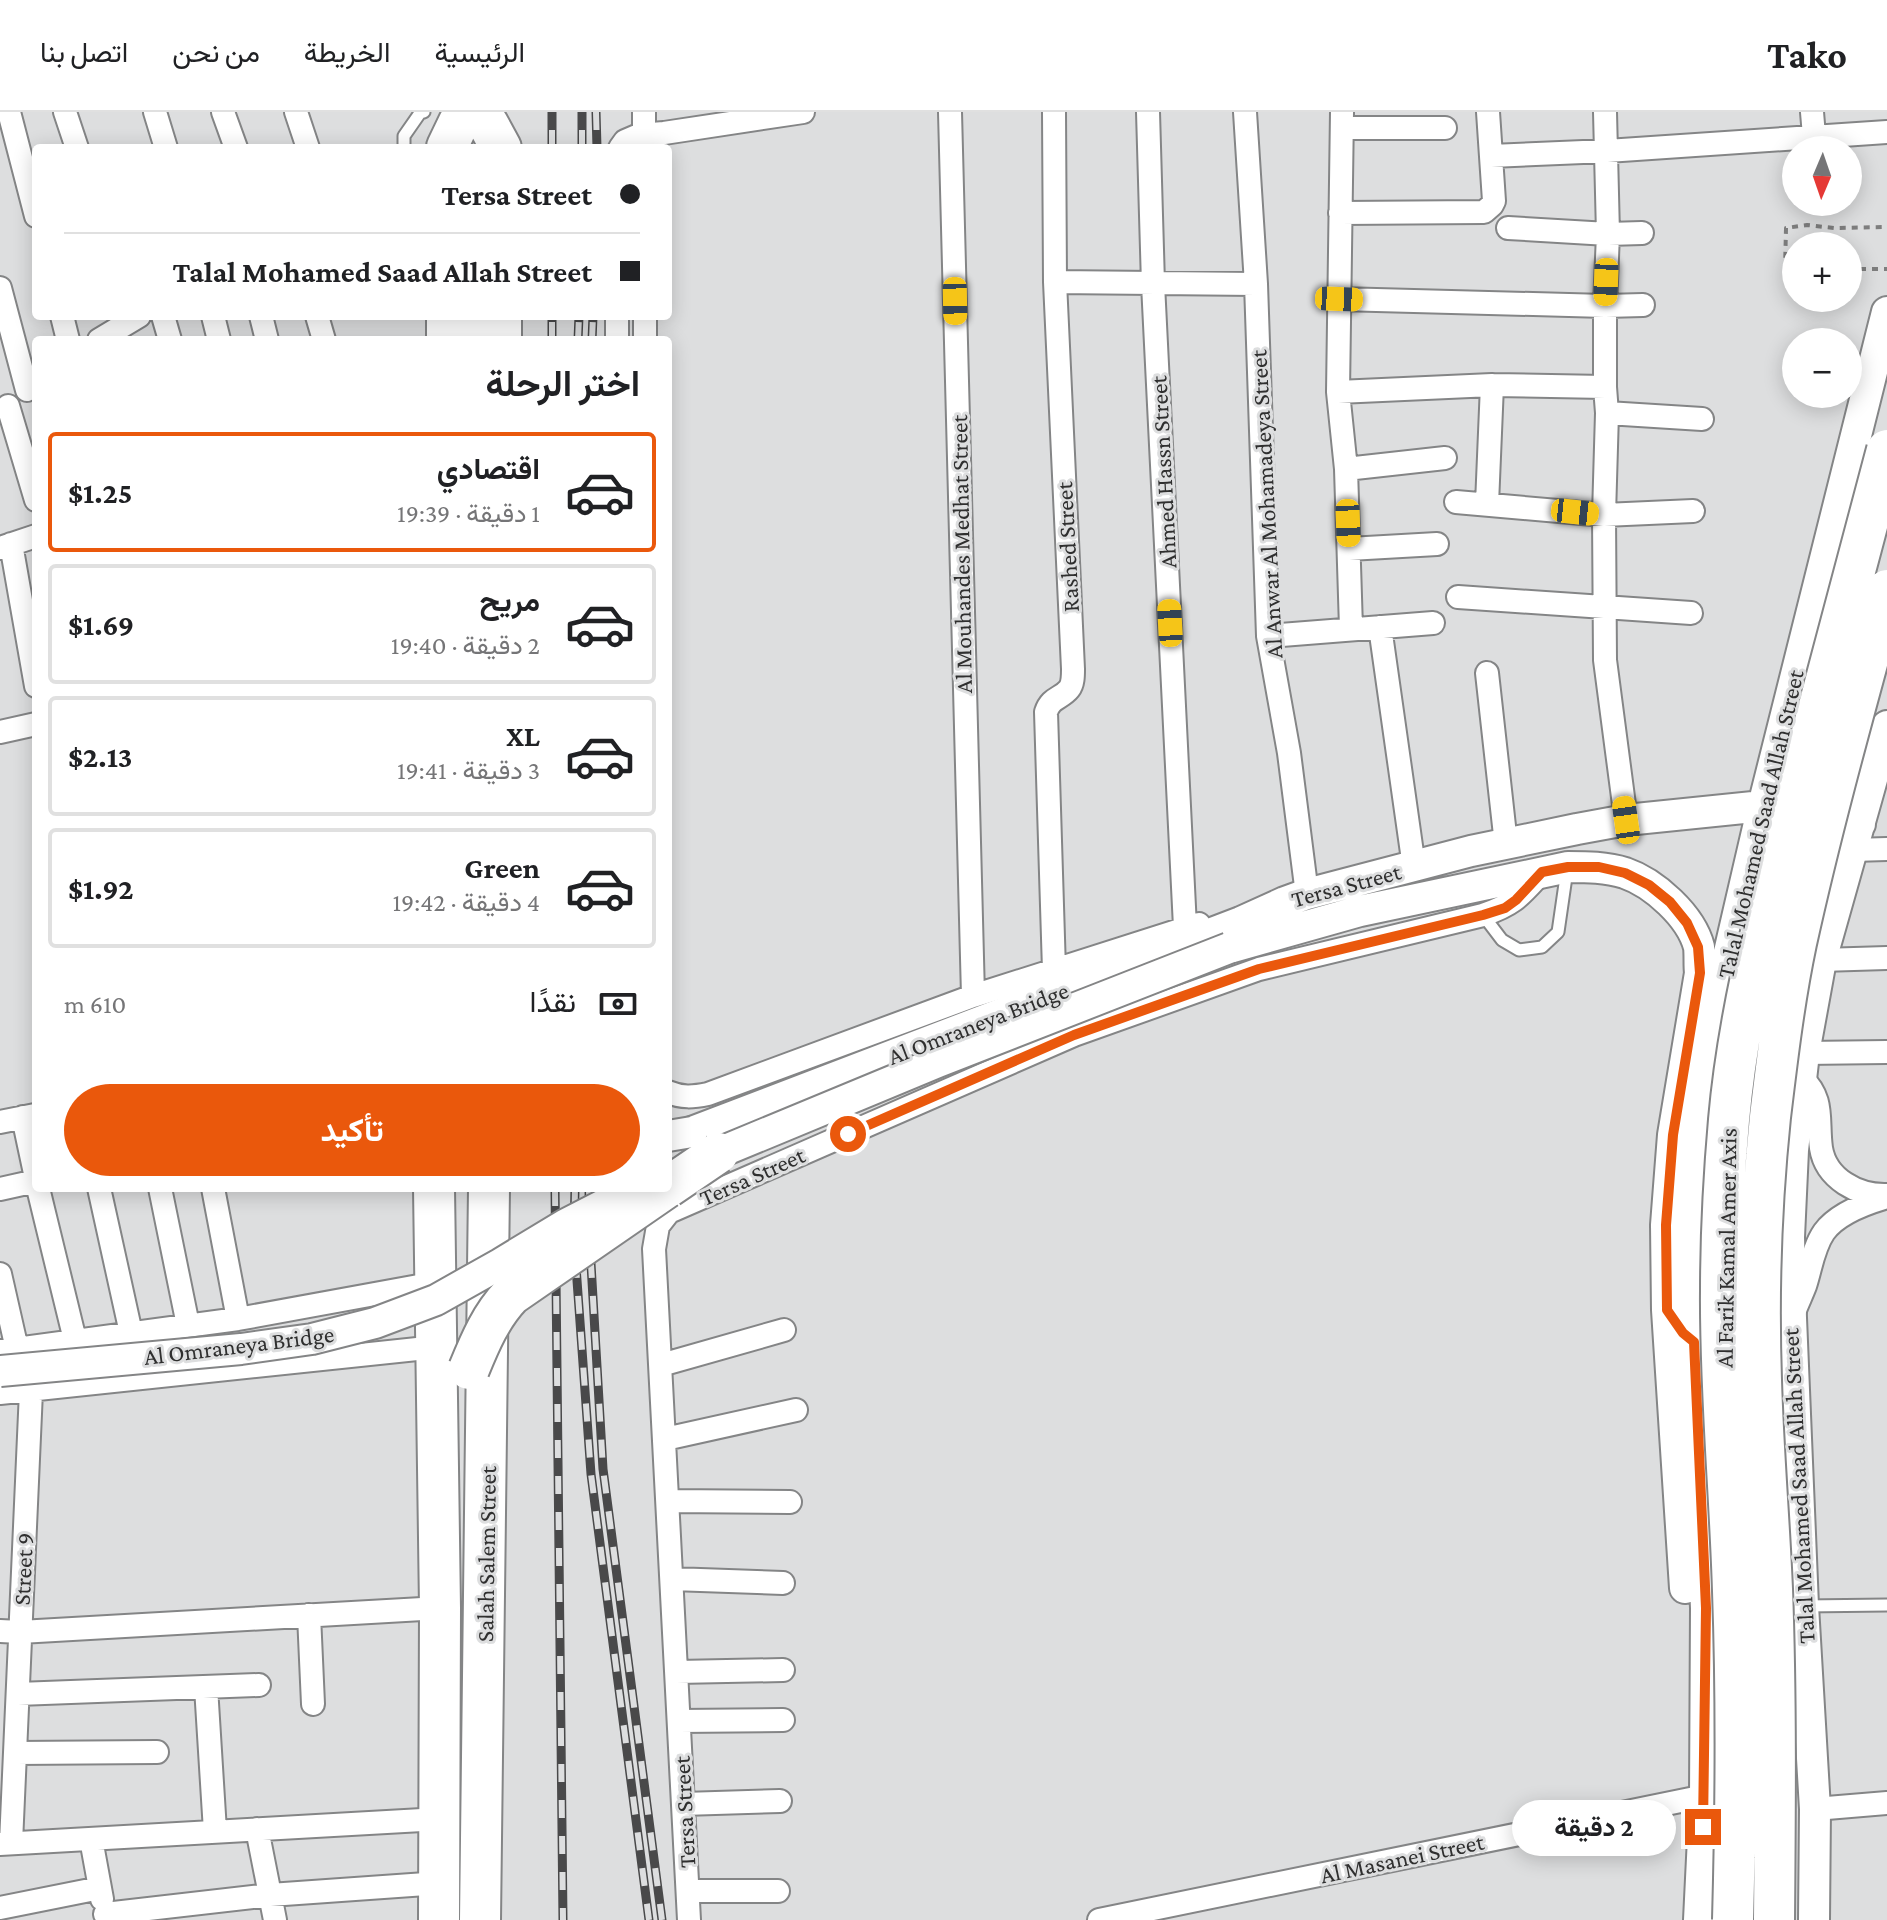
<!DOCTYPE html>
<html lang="ar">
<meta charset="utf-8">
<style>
:root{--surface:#fff;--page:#f6f6f6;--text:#202124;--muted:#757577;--line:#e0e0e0;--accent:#ea580c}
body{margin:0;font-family:"Crimson Pro",Vazirmatn,serif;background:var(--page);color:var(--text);direction:rtl;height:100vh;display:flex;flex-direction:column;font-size:30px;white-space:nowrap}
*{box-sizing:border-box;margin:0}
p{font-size:26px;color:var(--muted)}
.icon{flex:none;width:44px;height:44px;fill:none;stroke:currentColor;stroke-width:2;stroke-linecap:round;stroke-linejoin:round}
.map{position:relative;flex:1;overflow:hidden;direction:ltr}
.panel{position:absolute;left:32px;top:224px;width:640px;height:856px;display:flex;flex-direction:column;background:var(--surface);border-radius:8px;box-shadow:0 4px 20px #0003;direction:rtl}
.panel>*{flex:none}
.top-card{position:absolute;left:32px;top:32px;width:640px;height:176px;border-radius:8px;box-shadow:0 4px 20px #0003;direction:rtl;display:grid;align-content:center;height:176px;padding:0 32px;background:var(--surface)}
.needle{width:52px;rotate:182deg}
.buttons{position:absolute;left:1782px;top:24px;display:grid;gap:16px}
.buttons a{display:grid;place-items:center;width:80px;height:80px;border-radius:50%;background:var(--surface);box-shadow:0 4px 20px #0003;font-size:40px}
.end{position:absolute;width:36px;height:36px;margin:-18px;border:10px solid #ea580c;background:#fff;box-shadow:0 0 0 4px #fff}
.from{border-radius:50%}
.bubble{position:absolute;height:56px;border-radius:28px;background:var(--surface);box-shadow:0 4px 20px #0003;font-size:26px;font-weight:700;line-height:56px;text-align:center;direction:rtl}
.car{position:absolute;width:24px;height:48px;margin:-24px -12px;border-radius:10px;box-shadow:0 0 6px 2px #0007;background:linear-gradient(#f5c518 24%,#345 0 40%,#f5c518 0 76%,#345 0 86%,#f5c518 0)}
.top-card b{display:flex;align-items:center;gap:28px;height:76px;font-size:30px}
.top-card b+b{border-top:2px solid var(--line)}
.top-card i{width:20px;height:20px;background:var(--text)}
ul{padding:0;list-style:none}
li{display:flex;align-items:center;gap:24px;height:120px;margin:0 16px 12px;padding:0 16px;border:4px solid var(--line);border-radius:8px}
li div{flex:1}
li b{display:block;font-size:30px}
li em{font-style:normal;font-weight:700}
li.selected{border-color:var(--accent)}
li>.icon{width:72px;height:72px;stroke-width:1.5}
h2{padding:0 32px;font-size:36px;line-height:96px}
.pay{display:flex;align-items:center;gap:20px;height:88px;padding:0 32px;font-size:30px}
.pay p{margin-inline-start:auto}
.cta{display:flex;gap:16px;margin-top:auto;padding:16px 32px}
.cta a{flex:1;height:92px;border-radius:48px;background:var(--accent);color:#fff;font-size:32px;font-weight:700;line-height:92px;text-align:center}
header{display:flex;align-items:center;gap:48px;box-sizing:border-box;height:112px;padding:0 40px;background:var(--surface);border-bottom:2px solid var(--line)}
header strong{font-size:38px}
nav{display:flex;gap:44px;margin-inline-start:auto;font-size:28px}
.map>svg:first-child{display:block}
</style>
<header>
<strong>Tako</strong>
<nav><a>الرئيسية</a><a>الخريطة</a><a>من نحن</a><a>اتصل بنا</a></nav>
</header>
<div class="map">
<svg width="1887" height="1808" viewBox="0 0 1887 1808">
<rect width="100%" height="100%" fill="#dddedf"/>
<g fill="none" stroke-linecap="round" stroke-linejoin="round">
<g stroke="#848586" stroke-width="15">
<path id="lane" d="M404,36v-12l16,-23 4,-1
M1483,803l19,25 17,10 23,-3 16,-15 9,-62
M1804,1494l83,-1"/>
</g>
<g stroke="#848586" stroke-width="26">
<path id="street" d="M9,0l27,104
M65,0l12,36
M155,0l11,36
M223,0l13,36
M296,0l12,36
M644,0v35
M950,0l23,884
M1054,0l1,170 18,387c0,7 0,15 -4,20 -8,10 -18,8 -23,23l8,258
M1148,0l5,172 32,643
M1245,0l11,172 12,352 21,117 18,141
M1342,0l-4,280 8,77 5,159
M1605,0l3,122 -3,72v81l2,26 -3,102 1,145 21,160
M1812,0l2,24
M1343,16h102
M620,36l5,-7 14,-6 25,-2 139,-21
M1491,44l116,-5 280,-19
M1340,101l144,-1 8,-7 2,-4 -6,-89
M1508,116l100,6 34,-1
M1055,170l201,2
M0,176l27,102
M1339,187l266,7 38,-1
M62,204l6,24
M163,204l7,24
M213,204l6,24
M261,204l6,24
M317,204l7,24
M645,204v24
M99,228l40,-24
M617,228v-24
M1338,280l154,-7 113,2
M8,294l28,94
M1607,301l95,6
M1346,357l99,-11
M1456,390l148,13 89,-4
M1487,392l5,-119
M11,432l25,142
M0,436l36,-12
M1349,437l88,-5
M1458,485l233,16
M1380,515l34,240
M1268,524l165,-13
M1487,561l19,171
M0,620l36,-8
M1853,738l34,-1
M1821,848l66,-2
M1804,941l83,-1
M1801,965c24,22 16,42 20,71 5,31 37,48 66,47
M668,980c14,6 25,5 40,2l265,-98 226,-72
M23,1005l13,61
M0,1010l35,-7
M38,1076l37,152
M99,1076l32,145
M160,1076l28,137
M213,1076l25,131
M0,1077l36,-8
M0,1162l17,75
M1795,1198c3,-8 7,-16 10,-24 6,-18 8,-38 19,-54 13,-18 40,-28 60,-34
M0,1239l238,-32 197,-36
M661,1253l123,-35
M0,1281l436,-46
M665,1327l131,-29
M668,1389l122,1
M672,1467l111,4
M309,1503l4,89
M0,1519l20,1 420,-24
M677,1560l106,-2
M206,1575l9,144
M18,1582l241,-9
M679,1609l104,-1
M15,1641l142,-1
M683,1692l97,-3
M1815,1697l72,-6
M257,1717l18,91
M91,1727l11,60
M11,1731l20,-452
M0,1732l440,-25
M688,1779h90
M0,1796l100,-20
M105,1802l165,-19 170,-12
M689,1808l-35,-671 4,-23 11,-14 405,-177 185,-66 224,-54c32,-11 37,-19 59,-43
M1099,1808l606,-124"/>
</g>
<g stroke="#848586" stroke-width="34">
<path id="secondary" d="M474,228l4,-24
M1229,836l131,-37 208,-44c19,0 38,0 57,6 29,10 66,43 74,74 1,8 0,18 1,26l-27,162 -7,90 1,85 18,278
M692,1020l549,-210 44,-20 22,-8 164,-43 106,-22 49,-9 137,-14 25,-6 13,-1 26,5 23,11 10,9
M1699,1808l6,-124 1,-188 -17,-380 7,-89 16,-113 51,-220 124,-494
M1814,1808l1,-111 -12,-203 -12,-288 -2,-81 4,-87 11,-97 17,-93 66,-234"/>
</g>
<g stroke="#848586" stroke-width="44">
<path id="highway" d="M447,35l12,-25 9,-5 11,1 9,6 13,24
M501,204v24
M447,228v-24
M434,1076l6,420 -1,312
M480,1808l9,-732"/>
</g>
<path stroke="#7e7e7e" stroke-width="4" stroke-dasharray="6 6" stroke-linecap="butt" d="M1848,157h39
M1796,161l-9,-1 -2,-2 1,-42 21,-3 27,3 53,-1"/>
<use href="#lane" stroke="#fff" stroke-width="11"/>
<use href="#street" stroke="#fff" stroke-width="22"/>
<use href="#secondary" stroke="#fff" stroke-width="30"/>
<use href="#highway" stroke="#fff" stroke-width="40"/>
<g stroke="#49494a" stroke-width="9">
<path id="rail" d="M596,0l1,36
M552,36v-36
M582,36v-36
M552,228v-24
M578,228l1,-24
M592,228l1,-24
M555,1076l8,732
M575,1076l-1,51 17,235 58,446
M589,1076l1,59 13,222 59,451"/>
</g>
<use href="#rail" stroke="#dddedf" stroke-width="6" stroke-dasharray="18" stroke-linecap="butt"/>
<g stroke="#848586" stroke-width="34" stroke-linecap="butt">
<path id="secondary-bridge" d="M668,1024l24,-4
M699,1049l239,-99 291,-114
M0,1259l241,-22 71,-10 63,-16 61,-23 64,-36 66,-40 70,-36"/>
</g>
<g stroke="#848586" stroke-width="44" stroke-linecap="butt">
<path id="highway-bridge" d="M668,1075l50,-34
M469,1257c11,-27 22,-53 42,-74l155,-107
M1733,1808c3,-110 4,-220 0,-329 -3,-100 -13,-200 -12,-300 0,-57 3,-114 8,-171 9,-103 35,-202 60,-301 32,-123 65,-246 98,-369
M1774,1808c1,-110 2,-221 -2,-331 -3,-70 -9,-139 -11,-209 -3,-87 0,-176 9,-263 7,-58 14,-117 26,-174 26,-118 59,-236 91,-353"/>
</g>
<use href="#secondary-bridge" stroke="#fff" stroke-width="30"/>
<use href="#highway-bridge" stroke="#fff" stroke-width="40"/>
</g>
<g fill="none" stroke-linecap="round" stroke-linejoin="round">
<path stroke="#ea580c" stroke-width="10" d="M848,1022l226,-99 185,-66 224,-54 22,-7 11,-8 26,-28 26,-5h31l26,6 24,12 21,17 17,21 11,24 2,26 -27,162 -7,90 1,85 16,23 11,9 12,266 -3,219"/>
</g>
<g text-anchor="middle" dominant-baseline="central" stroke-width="6" stroke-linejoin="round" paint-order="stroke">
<g font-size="24" fill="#2f2f2f" stroke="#dddedf">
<text transform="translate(1163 360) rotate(-93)">Ahmed Hassn Street</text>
<text transform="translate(1266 392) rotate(-93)">Al Anwar Al Mohamadeya Street</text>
<text transform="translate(1067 435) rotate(-93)">Rashed Street</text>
<text transform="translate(961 442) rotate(-91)">Al Mouhandes Medhat Street</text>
<text transform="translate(1760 712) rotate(-77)">Talal Mohamed Saad Allah Street</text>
<text transform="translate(1346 773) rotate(-15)">Tersa Street</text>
<text transform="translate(978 911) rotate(-21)">Al Omraneya Bridge</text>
<text transform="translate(752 1064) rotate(-24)">Tersa Street</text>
<text transform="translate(1726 1136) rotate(-89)">Al Farik Kamal Amer Axis</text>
<text transform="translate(239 1233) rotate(-7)">Al Omraneya Bridge</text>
<text transform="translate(1798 1374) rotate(-93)">Talal Mohamed Saad Allah Street</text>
<text transform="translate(486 1442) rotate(-89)">Salah Salem Street</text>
<text transform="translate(23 1457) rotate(-87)">Street 9</text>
<text transform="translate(684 1700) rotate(-93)">Tersa Street</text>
<text transform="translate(1402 1746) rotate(-12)">Al Masanei Street</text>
</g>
</g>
</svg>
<div class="buttons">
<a><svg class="needle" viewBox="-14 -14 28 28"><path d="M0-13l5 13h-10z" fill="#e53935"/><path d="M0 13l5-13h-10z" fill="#757577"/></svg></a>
<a>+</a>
<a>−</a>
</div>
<i class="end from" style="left:848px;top:1022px"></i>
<i class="end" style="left:1703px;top:1715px"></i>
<div class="bubble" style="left:1512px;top:1688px;width:164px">2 دقيقة</div>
<i class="car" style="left:1606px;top:170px;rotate:182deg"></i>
<i class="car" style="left:1339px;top:187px;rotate:92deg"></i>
<i class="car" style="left:955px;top:189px;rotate:179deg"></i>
<i class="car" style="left:1575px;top:400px;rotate:96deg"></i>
<i class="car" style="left:1348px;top:411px;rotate:178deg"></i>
<i class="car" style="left:1170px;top:511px;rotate:357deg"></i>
<i class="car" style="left:1626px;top:708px;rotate:352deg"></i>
<div class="top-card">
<b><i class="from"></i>Tersa Street</b>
<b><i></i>Talal Mohamed Saad Allah Street</b>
</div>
<section class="panel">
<h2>اختر الرحلة</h2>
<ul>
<li class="selected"><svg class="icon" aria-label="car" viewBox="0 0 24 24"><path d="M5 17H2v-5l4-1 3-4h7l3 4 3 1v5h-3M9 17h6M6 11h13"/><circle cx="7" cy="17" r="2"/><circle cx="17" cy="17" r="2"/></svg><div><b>اقتصادي</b><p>1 دقيقة · 19:39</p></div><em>$1.25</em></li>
<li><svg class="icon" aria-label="car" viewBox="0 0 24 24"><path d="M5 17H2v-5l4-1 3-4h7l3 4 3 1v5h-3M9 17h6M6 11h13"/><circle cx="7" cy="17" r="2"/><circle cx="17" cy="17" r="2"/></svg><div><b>مريح</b><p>2 دقيقة · 19:40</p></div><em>$1.69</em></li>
<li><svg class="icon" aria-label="car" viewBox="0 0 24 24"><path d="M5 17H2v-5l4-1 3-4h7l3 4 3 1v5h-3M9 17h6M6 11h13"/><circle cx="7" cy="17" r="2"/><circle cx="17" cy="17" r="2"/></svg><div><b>XL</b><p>3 دقيقة · 19:41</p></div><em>$2.13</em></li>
<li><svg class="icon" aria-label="car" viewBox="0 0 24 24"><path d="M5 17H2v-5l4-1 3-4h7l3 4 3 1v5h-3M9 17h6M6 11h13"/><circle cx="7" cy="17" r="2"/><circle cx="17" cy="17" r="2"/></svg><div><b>Green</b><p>4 دقيقة · 19:42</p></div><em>$1.92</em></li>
</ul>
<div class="pay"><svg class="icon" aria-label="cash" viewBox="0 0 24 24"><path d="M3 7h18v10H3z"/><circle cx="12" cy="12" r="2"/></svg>نقدًا<p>610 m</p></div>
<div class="cta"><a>تأكيد</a></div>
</section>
</div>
